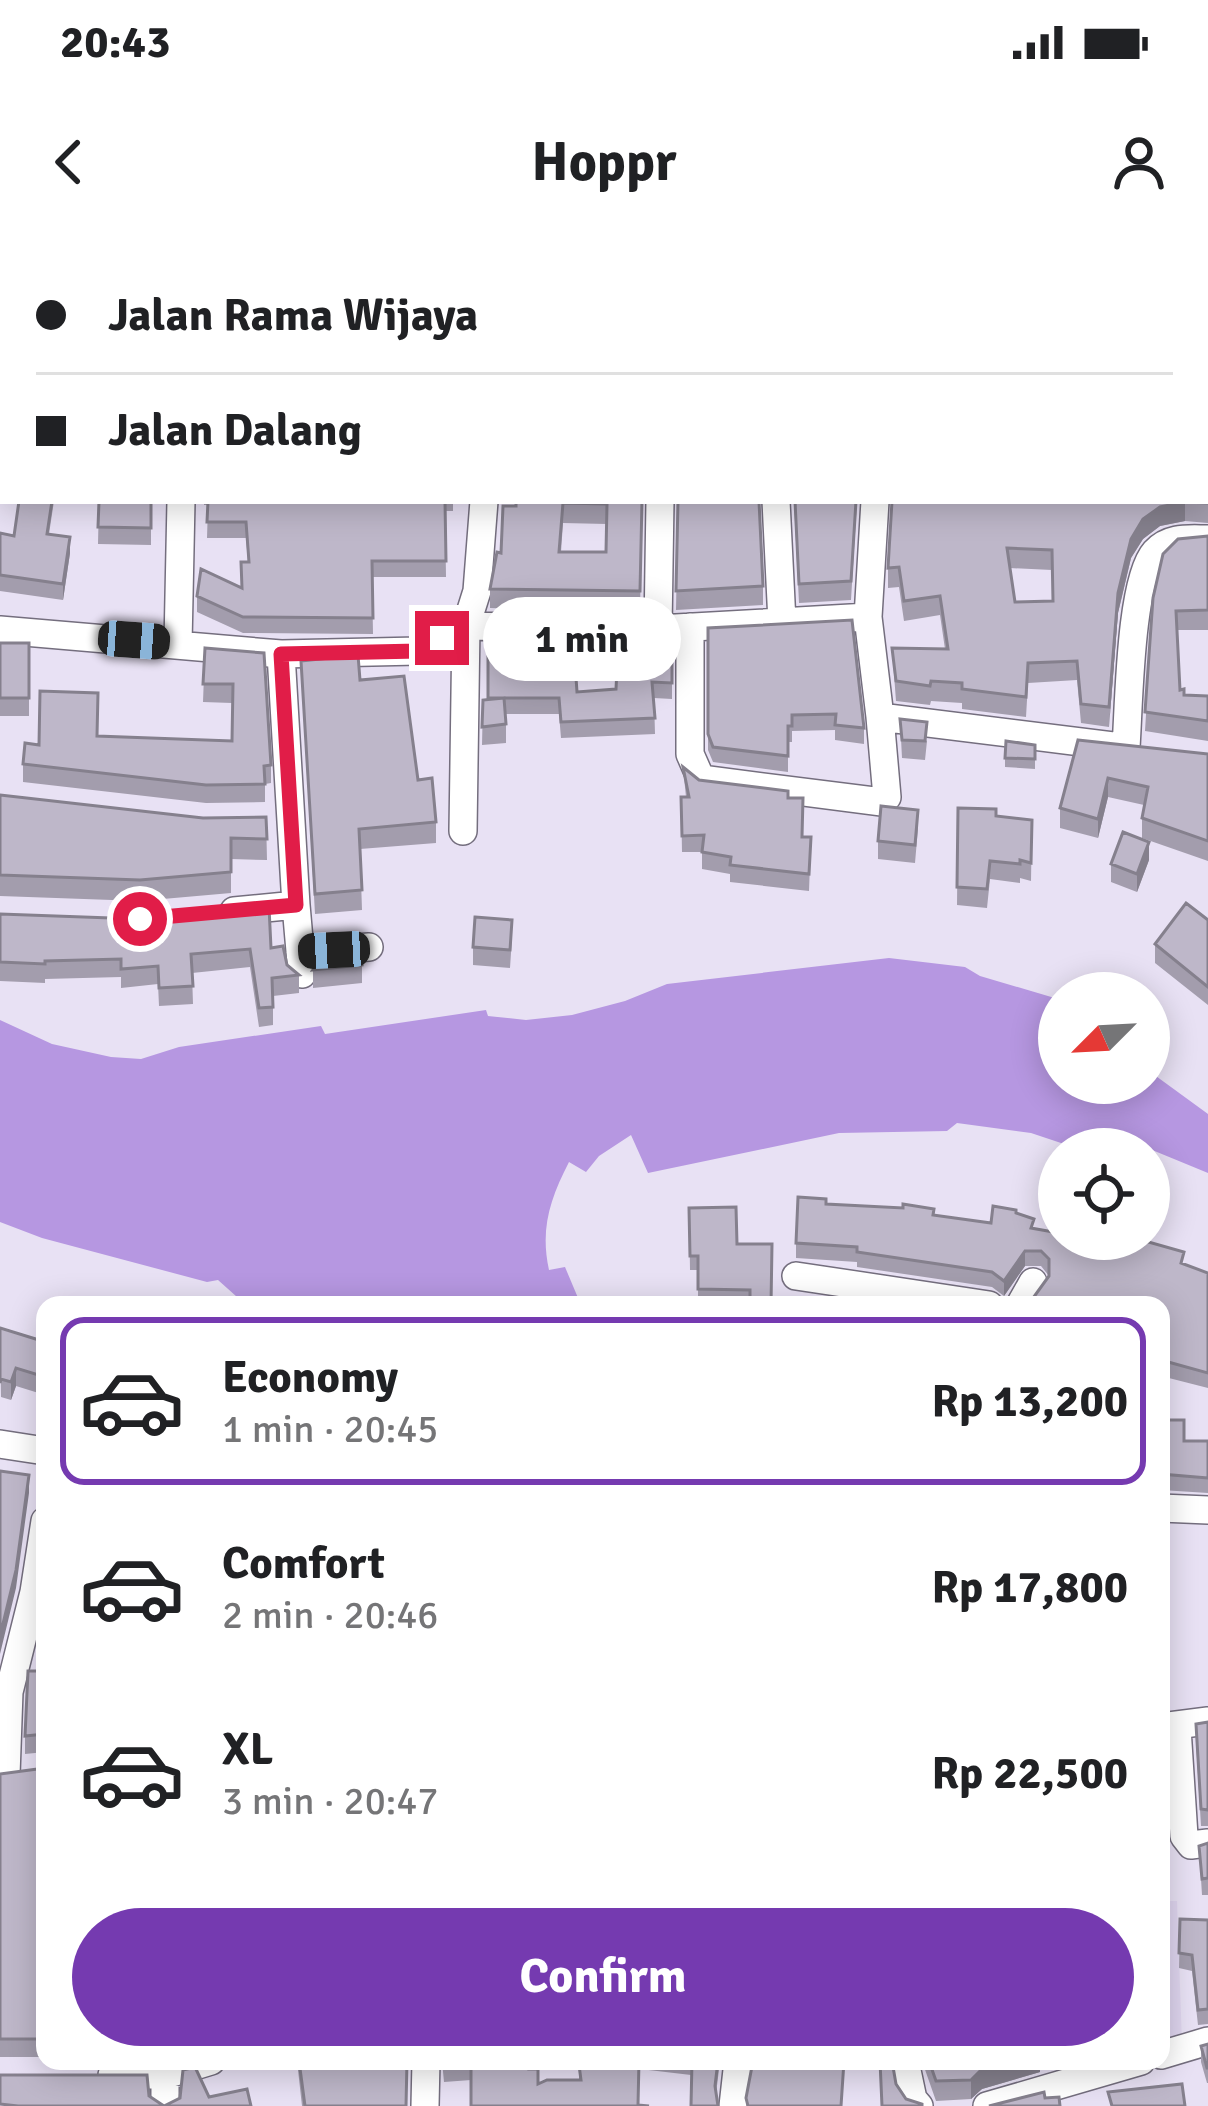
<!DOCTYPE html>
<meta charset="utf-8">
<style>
:root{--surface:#fff;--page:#f2f2f2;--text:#202124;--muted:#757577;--line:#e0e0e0;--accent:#753ab0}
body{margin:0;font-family:Signika,sans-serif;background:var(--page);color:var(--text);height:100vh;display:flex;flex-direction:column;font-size:45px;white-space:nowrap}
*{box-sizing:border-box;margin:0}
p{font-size:39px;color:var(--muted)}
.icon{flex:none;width:66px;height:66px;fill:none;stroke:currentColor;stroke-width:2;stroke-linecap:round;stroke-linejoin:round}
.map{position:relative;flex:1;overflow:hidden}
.panel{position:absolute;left:36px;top:1056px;width:1134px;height:774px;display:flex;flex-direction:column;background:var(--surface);border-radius:24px;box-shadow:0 6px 30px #0003}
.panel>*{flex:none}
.top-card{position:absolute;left:0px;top:0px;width:1209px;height:264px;box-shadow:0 6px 30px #0003;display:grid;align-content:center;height:264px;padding:0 36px;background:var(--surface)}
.needle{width:78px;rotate:246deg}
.controls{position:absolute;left:1038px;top:732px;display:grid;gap:24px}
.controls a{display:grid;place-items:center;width:132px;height:132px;border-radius:50%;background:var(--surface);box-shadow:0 6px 30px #0003;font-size:60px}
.end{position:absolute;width:54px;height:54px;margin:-27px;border:15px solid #e11d48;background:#fff;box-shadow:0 0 0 6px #fff}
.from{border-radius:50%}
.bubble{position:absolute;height:84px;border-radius:42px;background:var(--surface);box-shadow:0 6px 30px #0003;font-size:39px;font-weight:800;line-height:84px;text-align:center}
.car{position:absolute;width:36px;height:72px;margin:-36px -18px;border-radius:15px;box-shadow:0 0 9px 3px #0007;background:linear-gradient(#222 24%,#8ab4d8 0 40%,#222 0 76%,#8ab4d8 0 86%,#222 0)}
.top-card b{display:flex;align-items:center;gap:42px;height:114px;font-size:45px}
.top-card b+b{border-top:3px solid var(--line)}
.top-card i{width:30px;height:30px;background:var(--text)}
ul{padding:21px 0 0;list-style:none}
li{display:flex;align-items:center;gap:36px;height:168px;margin:0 24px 18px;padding:0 12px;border:6px solid transparent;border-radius:24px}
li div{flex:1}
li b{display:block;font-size:45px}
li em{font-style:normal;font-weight:800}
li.selected{border-color:var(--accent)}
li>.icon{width:108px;height:108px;stroke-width:1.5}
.primary-button{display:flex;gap:24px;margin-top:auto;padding:24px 36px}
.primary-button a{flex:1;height:138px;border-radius:72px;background:var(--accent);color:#fff;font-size:48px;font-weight:800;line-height:138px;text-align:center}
.status{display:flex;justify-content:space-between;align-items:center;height:84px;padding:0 60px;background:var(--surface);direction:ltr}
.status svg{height:33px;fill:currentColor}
header{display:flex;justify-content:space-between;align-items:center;height:156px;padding:0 36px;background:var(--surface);font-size:54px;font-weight:800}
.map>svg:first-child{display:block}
</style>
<div class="status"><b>20:43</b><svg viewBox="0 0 49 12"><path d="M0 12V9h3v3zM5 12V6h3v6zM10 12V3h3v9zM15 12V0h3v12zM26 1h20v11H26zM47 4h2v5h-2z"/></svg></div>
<header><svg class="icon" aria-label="back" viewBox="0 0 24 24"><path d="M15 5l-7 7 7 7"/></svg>Hoppr<svg class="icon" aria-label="person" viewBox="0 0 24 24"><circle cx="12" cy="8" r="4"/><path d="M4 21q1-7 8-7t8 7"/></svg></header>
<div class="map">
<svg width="1208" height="1866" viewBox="0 0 1208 1866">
<rect width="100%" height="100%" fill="#e8e1f4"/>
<path fill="#dfd5ef" d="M1161,1661h16l5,143 -21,5z"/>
<path fill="#b697e1" d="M889,718l76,9 15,9 78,23 1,84h90v-12l59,43v59l-68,-28 -41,-4 -20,8 -48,-16 -74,-10 -10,8 -108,2 -191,40 -17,-38 -32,21 -13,16 -17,-10c-19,37 -29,67 -20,108l16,-3 16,38h-335l-28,-25 -11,2 -165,-44 -42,-16v-202l52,24 59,13 30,2 38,-12 142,-21 4,8 161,-24 2,6 38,4 46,-5 53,-14 42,-17z"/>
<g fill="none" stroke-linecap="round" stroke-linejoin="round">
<g stroke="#746e7e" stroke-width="30">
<path id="minor" d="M490,0v3
M360,3v-3
M907,3l1,-3
M0,93h3
M1206,237l2,8
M776,261l6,121
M875,261l-7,116 12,100 233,29
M690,387v127l11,25 181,23 5,-5 -7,-80
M658,389l2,-128
M0,390l281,24 137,-3 48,-25 11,-35 7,-90
M178,404l3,-143
M1126,507c3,-42 4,-167 29,-195 14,-16 34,-13 53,-13
M463,591l3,-205 192,3 210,-12
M296,665l6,69
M234,671l62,-6 -15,-251
M300,712l69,-5
M796,1036l193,29
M1020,1065l13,-23
M0,1204l45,7
M1161,1268l47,2
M1161,1487l47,-6
M1177,1488l7,108 7,9 17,-2
M6,1535l3,-83 25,-100 11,-71
M1161,1815l47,-14
M905,1821l8,38 6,7
M112,1835h53l46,-14
M165,1866v-31
M425,1866l1,-45
M733,1866l5,-45
M987,1866l154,-45"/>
</g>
<use href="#minor" stroke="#fff" stroke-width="27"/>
</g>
<path fill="#a39dad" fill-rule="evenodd" d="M824,0h50v3h-50z
M930,0h67v2l-67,1z
M1208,242v41l-23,-2 -25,5 -17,13 -12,19 -13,55 -9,114 -28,-4 -4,-43 -49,3 -2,34 -64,-8v-6l-31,-2 -1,4 -34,-4 -4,-53 53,1 -5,-34 -36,6 -5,-34 -11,1v-20zM1010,328l42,2v31l-37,1z
M19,261h35l-5,33 21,19 -7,47 -63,-9v-58l14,3z
M99,261h52v44l-53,-1z
M204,261h249v10h-8l1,66h-74l1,57 -130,-1 -46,-21v-16l44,-9 7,-25 -2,-24h-39l1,-33h-4z
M642,261l-2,110 -150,-3v-19l26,-83zM563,283l44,1 -1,28h-45z
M678,261l85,85v19l-87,5z
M794,261h63l-6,99 -52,3z
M1208,296v94h-31l3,60 4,5 24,1v45l-63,-10 8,-133z
M708,388l156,100v16l-29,-4v-10l-43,1v11h-4v30l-75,-10 -5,-12z
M0,403h29v73h-29z
M547,405l-1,6 31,41 39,-3 56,-37v47l-18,-1 1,36 -94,4 -2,-24h-53v29l-24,2 1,-45h5v-48z
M205,408l59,5 7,112v18l-6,1v18l-59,1 -183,-21v-18l16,-19 59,-9 134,5v-38l-29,-1z
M301,421l59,19 58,100 18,42v21l-76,6 2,61 -47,4z
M900,479l27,22 -2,19 -23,-2z
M1078,500l130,14v107l-66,-23v-20l2,-13 -36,-8 -10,41 -38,-10v-20z
M1035,505v24l-30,-2v-9z
M683,527l16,13 89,18 15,39h8l-2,54 -79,-9v-8l-28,-5v-17h-20l-1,-55h5z
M0,555l203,23 63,-1 1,43 -36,-1v34l-91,8 -140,-5z
M958,568l38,8 36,4 -1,61 -11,-3v5l-30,-4 -3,29 -30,-3z
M918,588l-3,35 -37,-4v-18z
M1149,620l-12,32 -26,-10v-18z
M0,674l271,34 28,27v18l-26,3v29l-14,2 -9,-60 -58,6 1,31 -34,2 -1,-22 -37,4v-11l-76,2v4l-45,-2z
M1208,680v85l-53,-42v-19z
M512,698l-2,30 -37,-3v-18z
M362,725v18l-49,5v-18z
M689,968l48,36 34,61 -73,-2v-33h-8z
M1016,973l18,16 25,10h82l43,25 24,9v115l-47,-12v-71l-112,-29 -8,-10h-16l-21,30 -12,-9 -135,-20v-5l-61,-4v-15l138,-28 57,8z
M0,1088l39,12 6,-7v62l-29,-9 -5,14 -10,-3z
M1161,1180l23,21h24v52l-47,-3z
M45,1431v81l-20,2v-18z
M1208,1482v104h-7l-5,-85v-17z
M45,1528v289h-45v-283z
M1208,1603v52h-6l-3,-49z
M1180,1679l28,1v104l-10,1 -6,-54 -13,-3z
M1208,1804v39h-1l-6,-21v-16z
M297,1821h111l-2,45h-104z
M442,1821h88v8l8,15 41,-4v-15l8,-4h133l-4,33 -25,-19 -51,-6 -2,36 -167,-25 -27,2z
M922,1821h118v11l-58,17 -11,10 -35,2z"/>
<path fill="#85808d" d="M1185,262v19l-25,5 -17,13 -12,19 -13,55 -9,114 9,-134 13,-54 12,-20 17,-12z
M70,297v16l-7,47v-16z
M1108,538v19l-10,41v-19z
M1149,602v18l-12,32v-18z
M1025,1011v15l-21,30v-15z
M16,1128v18l-5,14v-18z
M29,1235v18l-13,95 -16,66v-18z
M1009,1821h31v11l-58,17 -11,10v-19l11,-11z"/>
<path fill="#beb7c9" stroke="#85808d" stroke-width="3" fill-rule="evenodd" d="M0,0h138v3h-135v45h-3z
M199,0h35l1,3h-36z
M371,0h83l-7,3h-76z
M536,0l131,1 90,-1v3h-238z
M1003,0h178v3h-178z
M3,95v118l-3,-1v-100l1,-16z
M1206,103h2v32l-2,-1z
M1208,168v33l-2,1v-33z
M1208,242v21l-23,-1 -25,5 -17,12 -12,20 -13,54 -9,114 -28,-3 -4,-43 -49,2 -2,34 -64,-8v-6l-31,-2 -1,5 -34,-5 -4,-33 56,1 -8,-53 -36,5 -5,-34 -11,1 4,-67h314v-18zM1007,308l45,2 1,51 -38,1z
M19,261h33l-5,33 23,3 -7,47 -63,-9v-42l14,3z
M99,261h52v27l-53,-1z
M208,261h237l1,60h-74l1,57 -130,-1 -46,-21 4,-27 41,19 -1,-26h8l-3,-40h-39z
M516,261h126l-2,90 -150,-2 7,-37 4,1 2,-47h13zM563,263l44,1 -1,48h-47z
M678,261h81l4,85 -87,5z
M795,261h61l-5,80 -52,3z
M1208,296v74l-32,1 4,79 4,-1v6l24,1v25l-63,-9 8,-114 10,-44 15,-15z
M852,380l12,108 -29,-3 1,-11 -44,1v11h-4v30l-75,-9 -5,-13v-106z
M498,388l49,1 -4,23 31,-3 3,43 39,-3 2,-40 54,3v31l-20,-1 3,36 -94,4 -2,-24h-71v-46h9z
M0,403h29v55h-29z
M205,408l59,5 7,112 -7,1 1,18 -59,1 -183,-21 2,-21 14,2 1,-54 58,2 -1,43 135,5 1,-57h-30z
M358,415l2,25 44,-4 14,104 14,-2 4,44 -77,7 3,61 -47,4 -14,-233z
M504,458l2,26 -24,3 1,-27z
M900,479l27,3 -2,19 -23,-1z
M1078,500l130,14v87l-66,-23 6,-31 -40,-9 -10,41 -38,-11z
M1006,501l29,4v14l-30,-1z
M683,527l16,13 89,11v7h15l-1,39h9l-2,37 -79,-9 1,-8 -29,-5 2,-17 -22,1 -1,-39h8z
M0,555l203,23 63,-1 1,22 -36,-1v34l-91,8 -140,-5z
M881,566l37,4 -3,35 -37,-4z
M958,568l38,1v7l36,4 -1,43 -11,-3v4l-30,-3 -3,28 -30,-2z
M1123,592l26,10 -12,32 -26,-10z
M1186,663l22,17v67l-53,-43z
M269,667l2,41 12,-2 4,19 12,10 -27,3 1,29 -14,1 -9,-59 -59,5 2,32 -34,2 -1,-22 -37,3v-10l-76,2v3l-45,-2v-48l139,5z
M475,677l37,3 -2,30 -37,-3z
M361,707l1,18 -49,5 6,-8 1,-12z
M798,957l28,2v5l77,4v-4l31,5 -1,6 58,8 2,-17 23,4v3l18,6 -3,9 28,5v6h79l46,13 -3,11 27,10v100l-47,-13v-55h-133l21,-29v-17l-8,-8h-16l-21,30 -12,-9 -135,-20v-5l-61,-4z
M736,967l1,37h35l-1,61h-21v-15l-52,-1v-33h-8l-1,-48z
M1004,1058l7,7h-19z
M945,1061l26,4h-26z
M0,1088l39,12 2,-8 4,1v44l-29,-9 -5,14 -10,-3 -1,4z
M1161,1180h23v21h24v37l-47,-4z
M0,1231l29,4 -13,95 -16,66z
M28,1431h17v63l-20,2z
M1208,1482v88l-7,-1 -5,-85z
M45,1528v271h-45v-265z
M1208,1603v35l-6,1 -3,-33z
M1180,1679l28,1v89l-10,1 -6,-55 -13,-2z
M1208,1804v24h-1l-6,-22z
M299,1821h108l-1,45h-101z
M443,1821h87l-1,8h9v15l9,-4h34l-2,-15 8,-4h52l-1,44 11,1h-178v-44l-27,1z
M692,1821h26l-3,25 3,20h-27z
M753,1821h91l-3,45h-93l-2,-8z
M880,1821h12l4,23 10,15 16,5v2h-40z
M929,1821h80l-27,8 -11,11 -35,1z
M195,1827l14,30 38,-8 4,17h-233l-18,-2v-29h147l2,21 15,10 16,-8 3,-28z
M1182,1844l3,22h-73l-4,-14z
M1044,1852l1,6 14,-1 1,9h-71z"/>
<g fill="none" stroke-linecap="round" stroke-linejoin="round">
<path stroke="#e11d48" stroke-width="15" d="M140,679l156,-14 -15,-251 137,-3 24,-13"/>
</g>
</svg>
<div class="controls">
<a><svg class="needle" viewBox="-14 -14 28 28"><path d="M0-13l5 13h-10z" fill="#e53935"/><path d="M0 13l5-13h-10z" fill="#757577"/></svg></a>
<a><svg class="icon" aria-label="locate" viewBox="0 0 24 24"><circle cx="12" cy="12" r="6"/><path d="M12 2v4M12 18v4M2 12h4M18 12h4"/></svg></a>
</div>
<i class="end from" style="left:140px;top:679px"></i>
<i class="end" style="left:442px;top:398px"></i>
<div class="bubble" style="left:483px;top:357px;width:198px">1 min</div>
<i class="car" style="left:134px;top:400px;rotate:94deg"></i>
<i class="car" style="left:334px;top:710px;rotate:267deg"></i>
<div class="top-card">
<b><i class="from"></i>Jalan Rama Wijaya</b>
<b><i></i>Jalan Dalang</b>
</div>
<section class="panel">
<ul>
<li class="selected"><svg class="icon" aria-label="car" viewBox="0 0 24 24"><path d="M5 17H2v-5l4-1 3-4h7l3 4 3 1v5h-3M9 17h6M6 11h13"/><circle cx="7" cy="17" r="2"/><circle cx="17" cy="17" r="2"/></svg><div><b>Economy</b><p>1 min · 20:45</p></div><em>Rp 13,200</em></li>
<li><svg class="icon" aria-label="car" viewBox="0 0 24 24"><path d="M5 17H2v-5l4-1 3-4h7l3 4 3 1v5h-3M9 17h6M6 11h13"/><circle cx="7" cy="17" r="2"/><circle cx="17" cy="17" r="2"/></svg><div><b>Comfort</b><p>2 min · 20:46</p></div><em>Rp 17,800</em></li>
<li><svg class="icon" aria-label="car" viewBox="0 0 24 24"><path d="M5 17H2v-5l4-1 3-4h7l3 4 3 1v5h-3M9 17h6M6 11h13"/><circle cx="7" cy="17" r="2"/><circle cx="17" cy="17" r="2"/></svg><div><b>XL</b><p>3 min · 20:47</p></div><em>Rp 22,500</em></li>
</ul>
<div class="primary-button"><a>Confirm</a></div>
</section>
</div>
